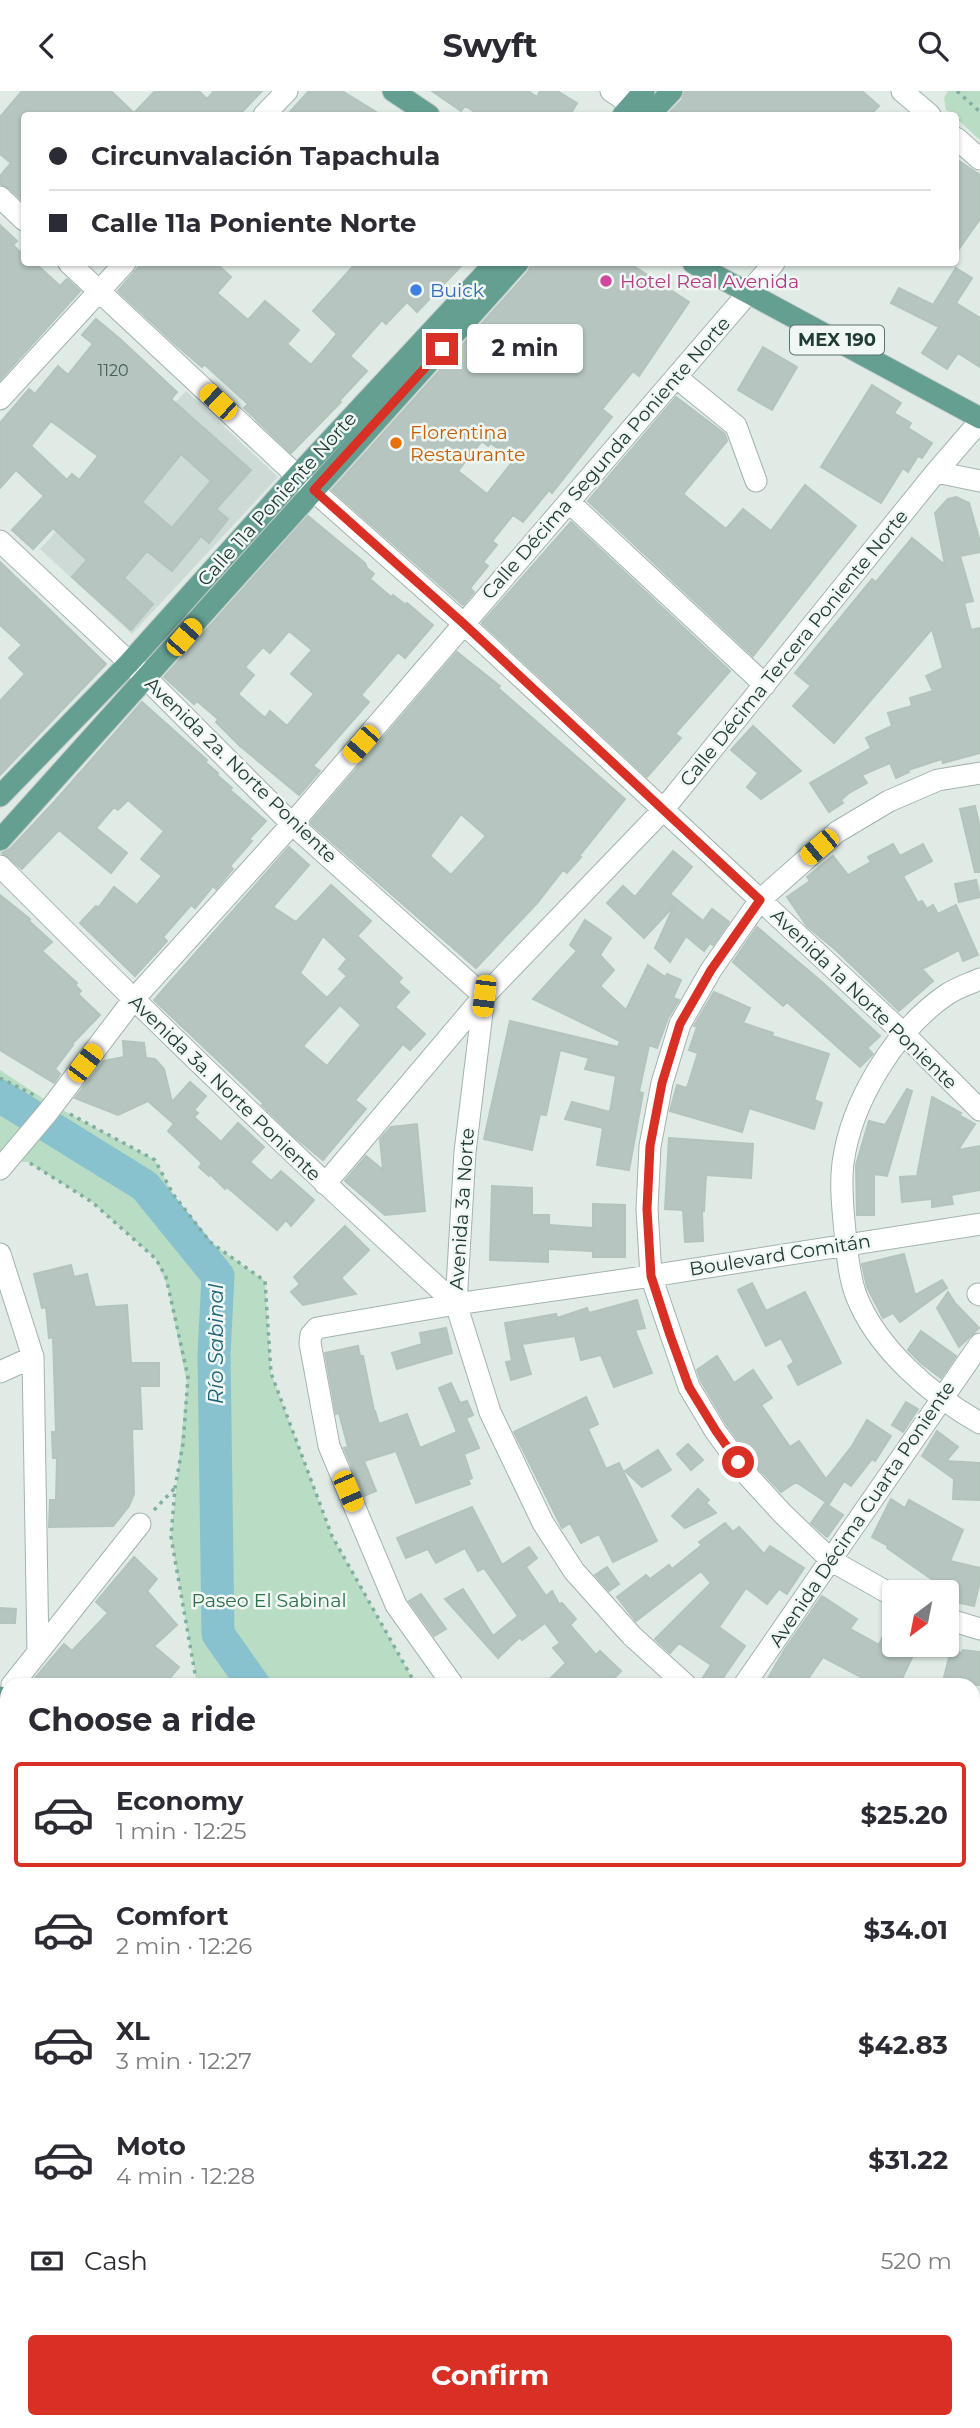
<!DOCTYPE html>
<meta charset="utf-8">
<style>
:root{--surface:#fff;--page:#f7f7f7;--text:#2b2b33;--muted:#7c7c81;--line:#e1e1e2;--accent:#d93025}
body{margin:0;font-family:Montserrat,sans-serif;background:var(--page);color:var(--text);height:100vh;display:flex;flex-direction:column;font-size:26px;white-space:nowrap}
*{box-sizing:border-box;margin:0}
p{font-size:23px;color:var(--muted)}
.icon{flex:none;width:38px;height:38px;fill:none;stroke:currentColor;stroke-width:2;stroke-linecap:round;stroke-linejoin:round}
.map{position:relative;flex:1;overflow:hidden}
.drawer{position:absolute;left:0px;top:1587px;width:980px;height:751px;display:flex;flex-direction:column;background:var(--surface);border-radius:21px 21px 0 0;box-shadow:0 2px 5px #0004}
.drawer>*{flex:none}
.banner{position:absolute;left:21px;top:21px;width:938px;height:154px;border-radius:7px;box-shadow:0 2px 5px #0004;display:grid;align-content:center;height:154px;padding:0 28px;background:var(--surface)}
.needle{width:46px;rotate:212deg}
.fabs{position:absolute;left:882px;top:1489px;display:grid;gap:14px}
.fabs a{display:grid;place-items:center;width:77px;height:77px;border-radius:7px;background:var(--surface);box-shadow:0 2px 5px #0004;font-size:35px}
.end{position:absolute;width:32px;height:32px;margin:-16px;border:9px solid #d93025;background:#fff;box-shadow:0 0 0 4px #fff}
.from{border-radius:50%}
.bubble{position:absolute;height:49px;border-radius:7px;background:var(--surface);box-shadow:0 2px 5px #0004;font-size:23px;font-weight:700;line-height:49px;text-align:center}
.car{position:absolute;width:21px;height:42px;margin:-21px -10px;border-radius:9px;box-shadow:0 0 5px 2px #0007;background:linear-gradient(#f5c518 24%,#345 0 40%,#f5c518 0 76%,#345 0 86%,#f5c518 0)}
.banner b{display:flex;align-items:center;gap:24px;height:66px;font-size:26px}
.banner b+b{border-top:2px solid var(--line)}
.banner i{width:18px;height:18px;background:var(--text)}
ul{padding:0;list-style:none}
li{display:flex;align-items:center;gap:21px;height:105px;margin:0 14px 10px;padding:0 14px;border:4px solid transparent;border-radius:7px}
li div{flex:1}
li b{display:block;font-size:26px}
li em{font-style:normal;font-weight:700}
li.current{border-color:var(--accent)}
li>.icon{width:63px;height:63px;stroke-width:1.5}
h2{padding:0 28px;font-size:32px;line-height:84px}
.pay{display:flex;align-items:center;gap:18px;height:77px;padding:0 28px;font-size:26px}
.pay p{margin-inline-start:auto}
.primary-button{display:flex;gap:14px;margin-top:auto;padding:14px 28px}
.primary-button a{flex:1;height:80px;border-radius:7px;background:var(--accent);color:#fff;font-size:28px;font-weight:700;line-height:80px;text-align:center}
header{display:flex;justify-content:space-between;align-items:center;height:91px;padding:0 28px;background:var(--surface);font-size:32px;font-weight:700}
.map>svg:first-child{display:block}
</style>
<header><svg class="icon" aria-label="back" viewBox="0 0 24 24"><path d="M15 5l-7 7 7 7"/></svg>Swyft<svg class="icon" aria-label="search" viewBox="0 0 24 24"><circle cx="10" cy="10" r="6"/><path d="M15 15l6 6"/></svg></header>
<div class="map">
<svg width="980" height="2337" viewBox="0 0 980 2337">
<rect width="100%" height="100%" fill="#e0ebe6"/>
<path fill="#cedad5" d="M186,300l92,86 -146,157 -92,-85z"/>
<path fill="#b9dcc4" d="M948,0h32v49l-24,-22v-3l-10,-5 -2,-12z
M0,979l53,35 102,55 18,34 37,48 55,39 6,92 61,163 84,149h-219l-26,-148 16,-153 -19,-96 -12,-29 -64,-57 -64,-40h-28z
M973,1858h7v65l-7,1z"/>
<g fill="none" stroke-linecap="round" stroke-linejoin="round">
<path stroke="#89c2cf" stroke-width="33" d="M0,1005l145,90 73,90 -4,78 4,280 36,51
M973,1881l7,-1"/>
</g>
<path fill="#b6c5bf" stroke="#b3c4bd" stroke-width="2" fill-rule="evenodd" d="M22,0h89l23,22 21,-22h44l8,8 7,-8h48l-23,24h-215v87l-15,-14 -9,-4v-8l11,-13 -11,-9v-37z
M309,0h33l39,24h-94z
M432,0h96l9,6 3,-6h17l20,12 -7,12h-90l-15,-9 -4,5z
M685,0h177l17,15 -9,9h-203l15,-15z
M956,68l24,16v44l-24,34z
M0,134l17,16 -4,4 11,11v7h11l25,23 7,-7 13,12 -80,89z
M142,172h74l15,14 -14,16 31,27 17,-19 34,29 -12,14 24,21 26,-31 -24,-23 43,-48h108l-47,49 -10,-10 -21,22 -4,-4 -32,36 17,15 -28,30 2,1 -50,51 -47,-45 4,-4 -44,-40 -2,3 -26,-22 -58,-54z
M532,172h97l60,39 -50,74 -6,-5 -31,38 10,8 -60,76 -3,-3 -26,32 -10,-7 -21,26 5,4 -14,17 5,4 -18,22 4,4 -11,13 -131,-115 196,-218zM482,350l6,5 3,-3 22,18 -26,33 -29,-23z
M956,177l16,10 -16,25 24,15v49l-22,-14 -11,16 -25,-16 17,-26 -48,-24 8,-15 34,17z
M96,228l23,19 58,54 -6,7 80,71 -35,39 12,10 -19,24 -8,-7 -29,35 -25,-20 -23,27 29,26 -22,26 -59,-53 15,-17 -34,-32 -20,21 -21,-19 32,-34 -28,-26 -16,18v-65l29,-34 6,5 23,-28 10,9 25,-31 -11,-9zM51,330l47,35 -19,24 -7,-6 -5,6 -36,-34zM181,363l30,27 -39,47 -30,-26z
M763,256l34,20 -25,43 -34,-20z
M872,294l29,18 -7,10 17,10 -3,5 24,15 -10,15 -4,-2 -10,16 -5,-4 -22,35 -60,-36z
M676,306l49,37 2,7 -44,53 43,35 17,-20 28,22 34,-46 51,41 -103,130 -165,-155z
M956,406l13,6 11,39v10l-20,4 13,45 -9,2 7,27 9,-2v125l-37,10 -1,-4 -34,11 1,2 -13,6 -6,-15 -28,12 5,8 -18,10 -8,7 2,3 -14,9 -19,-29 61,-35 -5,-10 26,-12 -4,-13 24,-7 -2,-8 23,-7 -7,-15 17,-8 -11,-39 -98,114 -41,-37 18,-20 -16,-13 77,-94 4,3 36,-44 33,27 -10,-52 13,-14z
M308,425l57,47 2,5 7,6 -4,5 21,18 2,-2 13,10 1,-2 26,22 -28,33 -7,-6 -37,43 8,7 -56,64 7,5 -21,24 -59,-49 -24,-24 2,-3 -21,-18 -3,3 -30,-27zM289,540l23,19 -21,24 23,20 -27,32 -17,-15 -5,7 -27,-24 16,-19 -9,-8 18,-20 7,6z
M571,431l159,149 -55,63 6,4 -34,39 -165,-154z
M0,471l106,102 -106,111v-74l25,-27 -16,-16 13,-13 -22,-20z
M457,561l43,34 -2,2 127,111 -46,57 2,1 -14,16 -4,-3 -25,32 -62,66 -166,-145zM461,723l25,22 -35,39 -21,-19z
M142,611l65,58 -2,2 13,11 -1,2 15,13 -2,2 36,31 -17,18 3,2 -22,25 3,3 -17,20 -3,-3 -18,22 -4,-3 -28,32 4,4 -32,35 -55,-53 16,-17 2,2 16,-21 23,18 25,-29 -21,-17 23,-28 -36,-31 -10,10 -4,-3 -18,21 31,25 -16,20 -52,-43 -37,39 -20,-16 8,-4 45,-48z
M753,635l48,45 -40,28 -14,-12 11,-14 -27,-23z
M975,715l5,22v44h-5l-15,-63z
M893,753l7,12 23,-12 9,17 -29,15 15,27 4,-2 5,8 6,-4 5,9 18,-9 22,50 -15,6 -4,-11 -37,19 11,12 -34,30 -62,-60 -30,-25 -20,-29 23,-16 -3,-4 26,-21 15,19 23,-13 -3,-5z
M289,756l20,18 -36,42 23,15 35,-37 40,36 -14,15 45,42 -4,4 11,10 -14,15 30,27 -15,16 -7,-6 -48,56 11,9 -43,51 -28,-23 -33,-32 2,-1 -110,-104zM323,845l24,23 -8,10 8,7 -20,22 -27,-25zM340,914l21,20 -34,41 -24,-20z
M673,760l19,16 -22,27 33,27 9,-12 17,13 -16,23 -3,-2 -6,8 -18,-15 -16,26 -15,-14 19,-42 -30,32 -37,-35 16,-17 12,11z
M976,789l4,17 -21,5 -4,-18z
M0,804l30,24 -1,2 23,21 -10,9 35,32 -2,2 6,6 -3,3 22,21 -28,29 1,1 -18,24 5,5 -6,9 -54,-33z
M585,829l26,18 -11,17 14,15 -14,16 26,24 22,-45 17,12 2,-3 14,6 -8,18 6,2 -11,18 -11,30 -8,-3 -10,47 4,1 -14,77 -32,-5 6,-37 -38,-9 7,-17 38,10 6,-36 -31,-7 4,-11 -29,-8 -14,65 -6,-1 -8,36 -48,-11 26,-118 108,26 2,-6 -87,-42 44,-48 -7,-6z
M757,836l65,55 58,54 -13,12 6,6 -13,13 -73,-65 -4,4 -50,-44z
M714,901l36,16 -7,15 30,10 -1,3 57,18 -15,46 8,3 -8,26 -65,-21 -7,24 -72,-21 7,-26 10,3 11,-35 -9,-3 8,-23 -3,-1z
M123,950l21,2 2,15 9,1 9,10 8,33 18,-20 16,14 -12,14 4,3 -4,4 27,25 17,-19 26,24 -14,15 21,19 10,-10 33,29 -23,26 -5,-6 -9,10 -50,-43 -2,2 -15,-15 -1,2 -10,-9 3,-4 -34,-32 6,-7 -26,-23 -30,14 -43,-17 29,-37 20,-4z
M907,998l5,2 -25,85 -13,-2v41h-17l-1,-50 13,-44 16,4z
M932,1006l29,16 -2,2 16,9 -17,26 22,-4v44l-29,5 2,9 -21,3v-8l-30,3 -2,-25 17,-1z
M417,1033l8,87 -40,4 -40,-34 21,-25 17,14 -3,-31 11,-12z
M669,1047l84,6 -2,34 -45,-3 -2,36h-2l1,30 -18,1 -2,-32 -18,-1z
M492,1095l40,2v27h17v10l44,3v-24l32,1v52h-32v-6l-45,-2v13l-58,-2z
M345,1135l24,24 -28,28 15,16 -53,11 -12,-13 9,-8 -6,-7z
M904,1163l11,41 27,-15 5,8 -47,34 -7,-9 -10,5 -16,-31 -5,-23z
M71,1174l3,12 13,-3 8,33 32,-2 4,58h28v23h-19l2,43h-10l2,65 -5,12 -16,20 -64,1 1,-27h6l1,-42h-4l-1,-26h4l-3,-95 -4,1 -3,-31 -4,1 -8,-34z
M752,1192l14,28 39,-19 36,71 -43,22 -10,-19 6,-4 -13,-24 -15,8 -28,-56z
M948,1201l7,11 24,25 -20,19 -22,-39z
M637,1209l8,28 -10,2 17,43 -38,14 -13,-32 -20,5 -6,-24 -53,8 9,30 -20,6 -5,-18 6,-1 -7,-38 51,-9 1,4 30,-10 2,5z
M446,1237l6,25 -55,16 -5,-16 30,-9 -2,-11z
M921,1240l35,25 -15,22 -20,-15 -13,-13z
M358,1255l2,10h3l11,55h1l4,13 28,-10 13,34 37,-16 -18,-44 12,-5 9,20 7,-2 6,14 -7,3 13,30 -15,6 8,24 -4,2 2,4 -54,19 -20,-52 -32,10 12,30 -12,5 -20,-48 4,-1 -9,-34 -3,1 -11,-61z
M717,1265l17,27 19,-13 19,28 -11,7 29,42 9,-6 27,38 26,-33 15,-26 24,16 -16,25 -3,-2 -21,27 -7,-5 -15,23 -33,-22 -15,10 -22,-23 -32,-44 -26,-44 -4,-11z
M586,1306l12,27 -10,5 18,40 13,-6 38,78 -44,21 -14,-28 -18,9 -11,-20 -8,5 -48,-96z
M906,1311l12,7 -15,23 -11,-7z
M937,1340l21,16 -12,14 34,2v37l-27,-1 1,-20 -32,-23z
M688,1353l15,16 -12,10 -14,-16z
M658,1359l13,20 -29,17 -17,-16z
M698,1398l11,11 -3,3 10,10 -31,15 -13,-12z
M891,1408l14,9 4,-8 54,30 -13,31 30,7v13l-6,25 -27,-6v-10l-60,-42 1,-2 -16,-9z
M825,1412l18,12 -16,22 -16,-14z
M472,1416l30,58 27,-18 8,11 -11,9 20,29 6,-5 7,13 3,-1 14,16 -6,6 26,30 4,-4 21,20 -13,14h-64l22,-22 -13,-15 7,-5 -15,-20 -23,17 -2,-3 -22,21 -53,-59 18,-10 30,47 25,-20 -34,-48 -6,3 -13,-23 -29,15 -8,-14 -22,9 -9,-20z
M725,1432l8,9 6,-5 25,27 6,-8 34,22 -17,26 -8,-5 -12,15 -21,-16 -27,39 26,19 -27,39h-7l-9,-6 9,-14 -32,-22 -9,10 -15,-14 56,-56 -10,-12 -65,50 -19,-24 29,-22 4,4 19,-14 3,4 30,-24 -3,-3z
M134,1466l23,22 -10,12 30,34 -23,21 25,21 -15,18h-135l35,-41 8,7 36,-38 -12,-11z
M607,1476l12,17 -10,7 -14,-16z
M421,1503l25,35 -12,7 -25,-35z
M822,1505l35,23 -7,10 29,16 15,-34v34h24l-19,40h-23l-53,-28 -19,28h-40l21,-36z
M0,1517l16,1 -1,14h-15z
M951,1559l11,3 1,-3 17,2v33h-38z"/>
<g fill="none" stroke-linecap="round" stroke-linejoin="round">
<g stroke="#a3b3ad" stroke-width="23">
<path id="minor" d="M611,0l21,14
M902,0l28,24
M264,24l23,-24
M956,47l24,21
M0,106l24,23
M69,172l228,213 167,148 439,409 77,77
M676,286l60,49 20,55
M0,308l125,-136
M936,381l44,9
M569,411l196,183
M0,450l147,138 145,145 192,172
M0,775c149,150 300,296 456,438
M980,888c-11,5 -24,9 -34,16 -51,35 -95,107 -103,168 -3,23 0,47 2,69 2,20 4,45 11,63 20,53 76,101 124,128
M484,905l-19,156 -9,152 34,108 53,111 31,48 58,65 54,49
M0,1078l48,-57 85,-112 159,-176 482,-561
M325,1093l159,-188 179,-186 273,-338 44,-51
M0,1163l33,103 5,295
M978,1203l2,1
M0,1281l33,-15
M894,1505l-62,-35 -49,-47 -34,-37 -33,-45 -27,-45 -38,-111 -4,-67 3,-63 12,-63 18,-59 31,-54 49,-70 77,-68 52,-31 49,-21 42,-7
M947,1528l33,10
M12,1594l128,-161
M453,1594l-57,-80 -67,-159 -19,-103 1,-8 6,-7 139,-24 195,-28 329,-52
M744,1594l236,-341
M973,1732l7,1
M973,1865l7,-7
M0,1885l7,5
M973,2030l7,6
M973,2115l7,-7
M0,2290l2,-3
M464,2331l6,6
M133,2337v-6
M531,2337l6,-6
M667,2337l5,-6
M817,2337l5,-6"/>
</g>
<g stroke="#c1c8c6" stroke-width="23">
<path id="major" d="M393,0l36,24
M623,24l21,-24
M649,24l23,-24
M693,172l287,155
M0,705l129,-133 168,-187 198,-213
M0,749l518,-577
M0,1606l7,7
M832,2331l7,6"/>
</g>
<path stroke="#81aea1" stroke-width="3.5" stroke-dasharray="3.5 5" stroke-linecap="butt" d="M957,0l23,21
M0,987l36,18
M70,1023l85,46 18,34 37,48 55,39 6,92 61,163 84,149
M30,1072l62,39 64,57 10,18 22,100 -5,67 -8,44 -4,49 26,148
M154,1419l21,-22
M973,1924l7,-1"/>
<use href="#minor" stroke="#fff" stroke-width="21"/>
<use href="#major" stroke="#659f92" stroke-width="21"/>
</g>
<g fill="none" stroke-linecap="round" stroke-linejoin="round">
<path stroke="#d93025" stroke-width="9" d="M442,258l-128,141 150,134 296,276 -49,70 -31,54 -18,59 -12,63 -3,63 4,67 19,59 19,52 27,44 22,31"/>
</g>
<circle fill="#d1479c" stroke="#f0f7f4" stroke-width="2.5" cx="606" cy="190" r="7"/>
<circle fill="#3f7fe0" stroke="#f0f7f4" stroke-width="2.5" cx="416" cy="199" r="7"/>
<circle fill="#e8710a" stroke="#f0f7f4" stroke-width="2.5" cx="396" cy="352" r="7"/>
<g text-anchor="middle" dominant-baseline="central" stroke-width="5" stroke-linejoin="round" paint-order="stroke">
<g font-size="16" fill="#465e58">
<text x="113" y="279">1120</text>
</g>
<rect fill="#f0f7f4" stroke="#5f736e" stroke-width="2" x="790" y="234.5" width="94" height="29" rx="5"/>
<g font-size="18" font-weight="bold" fill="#213b35">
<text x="837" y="249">MEX 190</text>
</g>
<g font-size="19" fill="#b23c85" stroke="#f0f7f4" text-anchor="start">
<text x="620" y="190">Hotel Real Avenida</text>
</g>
<g font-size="19" fill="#366cbe" stroke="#f0f7f4" text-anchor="start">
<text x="430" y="199">Buick</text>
</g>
<g font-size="19" fill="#c56008" stroke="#f0f7f4" text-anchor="start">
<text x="410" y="341">Florentina<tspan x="410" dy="22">Restaurante</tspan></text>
</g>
<g font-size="19" fill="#213b35" stroke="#f0f7f4">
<text transform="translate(606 367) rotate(-49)">Calle Décima Segunda Poniente Norte</text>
<text transform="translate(277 408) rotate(-48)">Calle 11a Poniente Norte</text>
<text transform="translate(794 557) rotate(-51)">Calle Décima Tercera Poniente Norte</text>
<text transform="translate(241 679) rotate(44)">Avenida 2a. Norte Poniente</text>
<text transform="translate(864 908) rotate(44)">Avenida 1a Norte Poniente</text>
<text transform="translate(225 997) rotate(44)">Avenida 3a. Norte Poniente</text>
<text transform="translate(462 1118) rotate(-86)">Avenida 3a Norte</text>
<text transform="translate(780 1164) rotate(-9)">Boulevard Comitán</text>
<text transform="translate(862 1423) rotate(-56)">Avenida Décima Cuarta Poniente</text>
</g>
<g font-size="19" fill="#2c7149" stroke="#f0f7f4">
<text x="269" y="1509">Paseo El Sabinal</text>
</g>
<g font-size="21" font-style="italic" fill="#1d6475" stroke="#f0f7f4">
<text transform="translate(215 1253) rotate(-90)">Río Sabinal</text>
</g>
</g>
</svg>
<div class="fabs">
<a><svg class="needle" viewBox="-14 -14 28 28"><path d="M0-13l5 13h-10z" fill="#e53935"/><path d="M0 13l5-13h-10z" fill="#7c7c81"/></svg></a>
</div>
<i class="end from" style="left:738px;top:1371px"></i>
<i class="end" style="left:442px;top:258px"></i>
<div class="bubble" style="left:467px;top:233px;width:116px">2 min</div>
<i class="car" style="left:218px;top:311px;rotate:313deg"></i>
<i class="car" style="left:184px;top:546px;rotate:41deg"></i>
<i class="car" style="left:361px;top:653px;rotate:221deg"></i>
<i class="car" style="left:819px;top:756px;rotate:230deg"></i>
<i class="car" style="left:484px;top:905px;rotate:187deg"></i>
<i class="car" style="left:85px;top:972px;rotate:37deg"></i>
<i class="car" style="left:348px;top:1400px;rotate:157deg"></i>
<div class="banner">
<b><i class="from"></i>Circunvalación Tapachula</b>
<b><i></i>Calle 11a Poniente Norte</b>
</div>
<section class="drawer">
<h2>Choose a ride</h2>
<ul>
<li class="current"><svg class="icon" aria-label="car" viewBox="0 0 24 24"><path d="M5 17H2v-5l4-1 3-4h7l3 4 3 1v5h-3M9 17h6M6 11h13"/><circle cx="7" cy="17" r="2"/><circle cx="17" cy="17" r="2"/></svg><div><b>Economy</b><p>1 min · 12:25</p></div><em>$25.20</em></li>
<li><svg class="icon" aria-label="car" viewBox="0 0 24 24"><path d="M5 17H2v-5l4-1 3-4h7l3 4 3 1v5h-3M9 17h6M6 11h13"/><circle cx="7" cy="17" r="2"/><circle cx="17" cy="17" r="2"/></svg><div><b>Comfort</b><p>2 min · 12:26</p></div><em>$34.01</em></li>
<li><svg class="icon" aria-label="car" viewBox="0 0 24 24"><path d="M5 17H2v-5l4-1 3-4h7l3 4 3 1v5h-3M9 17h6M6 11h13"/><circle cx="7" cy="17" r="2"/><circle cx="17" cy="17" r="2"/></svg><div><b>XL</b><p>3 min · 12:27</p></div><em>$42.83</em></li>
<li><svg class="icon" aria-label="car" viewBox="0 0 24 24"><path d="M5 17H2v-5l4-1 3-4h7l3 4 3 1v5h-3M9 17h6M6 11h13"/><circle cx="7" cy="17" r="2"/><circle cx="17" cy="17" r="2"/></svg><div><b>Moto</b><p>4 min · 12:28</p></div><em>$31.22</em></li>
</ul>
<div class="pay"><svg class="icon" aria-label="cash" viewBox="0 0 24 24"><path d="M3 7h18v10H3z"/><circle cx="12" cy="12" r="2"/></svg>Cash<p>520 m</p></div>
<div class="primary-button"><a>Confirm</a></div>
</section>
</div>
